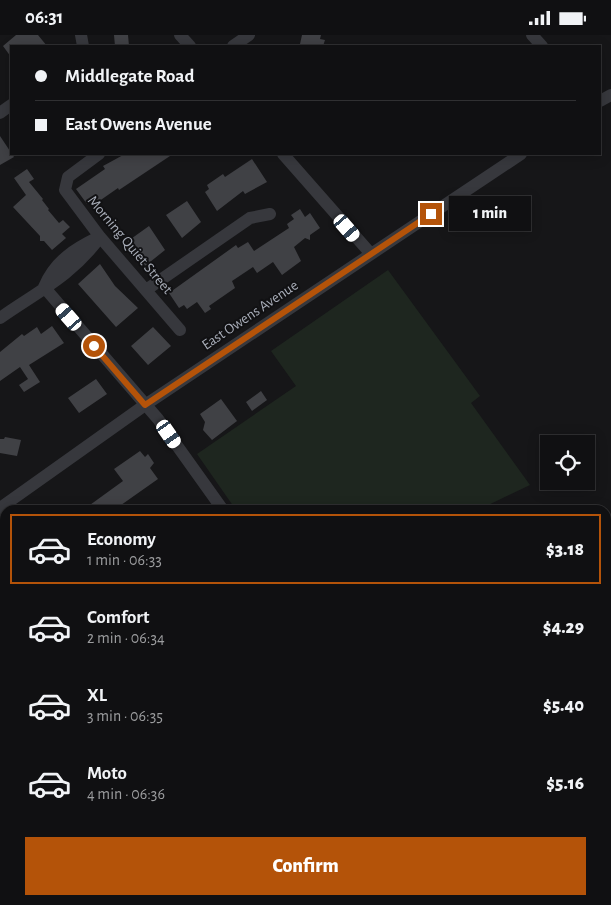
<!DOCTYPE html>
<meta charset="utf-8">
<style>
:root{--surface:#101012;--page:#19191b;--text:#f1f3f6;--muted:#9c9d9f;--line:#303032;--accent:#b45309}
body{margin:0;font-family:"Alegreya Sans",sans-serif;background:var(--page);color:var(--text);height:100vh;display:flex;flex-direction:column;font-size:19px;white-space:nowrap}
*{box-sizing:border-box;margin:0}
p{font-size:16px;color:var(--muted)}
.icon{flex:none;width:28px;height:28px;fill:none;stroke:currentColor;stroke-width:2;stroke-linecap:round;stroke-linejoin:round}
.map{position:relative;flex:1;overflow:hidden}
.details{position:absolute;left:0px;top:470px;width:611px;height:400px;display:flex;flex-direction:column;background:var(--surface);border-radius:15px 15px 0 0;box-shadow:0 2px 12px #0003,0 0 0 1px var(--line)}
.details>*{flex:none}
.hud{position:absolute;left:10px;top:10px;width:591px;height:110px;border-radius:0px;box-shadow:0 2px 12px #0003,0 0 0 1px var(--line);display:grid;align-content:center;height:110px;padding:0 25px;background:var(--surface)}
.tools{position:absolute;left:540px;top:400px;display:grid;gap:10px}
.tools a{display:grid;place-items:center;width:55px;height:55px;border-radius:0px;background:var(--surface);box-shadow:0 2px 12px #0003,0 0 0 1px var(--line);font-size:25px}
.end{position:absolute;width:22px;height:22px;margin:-11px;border:6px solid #b45309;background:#fff;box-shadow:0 0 0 2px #fff}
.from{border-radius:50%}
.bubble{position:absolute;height:35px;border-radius:0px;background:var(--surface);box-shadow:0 2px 12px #0003,0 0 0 1px var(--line);font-size:16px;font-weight:800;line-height:35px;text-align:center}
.car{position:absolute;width:15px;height:30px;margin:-15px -8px;border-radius:6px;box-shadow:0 0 4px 1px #0007;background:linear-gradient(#fff 24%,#345 0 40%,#fff 0 76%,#345 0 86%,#fff 0)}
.hud b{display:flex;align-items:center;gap:18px;height:48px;font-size:19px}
.hud b+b{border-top:1px solid var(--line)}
.hud i{width:12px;height:12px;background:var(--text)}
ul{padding:9px 0 0;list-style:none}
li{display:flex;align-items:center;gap:15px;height:70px;margin:0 10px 8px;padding:0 15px;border:2px solid transparent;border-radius:0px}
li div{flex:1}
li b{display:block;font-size:19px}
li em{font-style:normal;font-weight:800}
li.active{border-color:var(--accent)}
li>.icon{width:45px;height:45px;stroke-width:1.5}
.cta{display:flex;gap:10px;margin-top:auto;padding:10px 25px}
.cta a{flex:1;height:58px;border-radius:0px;background:var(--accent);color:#fff;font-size:20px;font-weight:800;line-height:58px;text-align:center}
.status{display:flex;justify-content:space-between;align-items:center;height:35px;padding:0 25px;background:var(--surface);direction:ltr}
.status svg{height:14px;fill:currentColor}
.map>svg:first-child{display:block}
</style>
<div class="status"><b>06:31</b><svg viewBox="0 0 49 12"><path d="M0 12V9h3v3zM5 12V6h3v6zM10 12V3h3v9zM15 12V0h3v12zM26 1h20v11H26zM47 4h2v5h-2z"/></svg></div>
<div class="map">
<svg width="611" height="870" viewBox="0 0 611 870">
<rect width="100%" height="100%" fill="#161618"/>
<path fill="#222225" d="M606,648l5,2v220h-90l-4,-5h89z"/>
<path fill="#1e261f" d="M388,235l92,126 -9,7 59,82 -52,25h-242l-39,-56 99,-68 -25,-35z
M606,567h5v67l-5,-3z"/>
<path fill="#404145" d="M16,0h22l9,11h-36v11l-8,-11z
M114,0h14l1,11h-14z
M302,0h19l-1,4 5,1 -2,6 -23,-2z
M0,101l14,21 -14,8z
M125,119h48l-54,36 -1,-2 -23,16 -4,-3 -4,3 -11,-15 29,-20 -2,-3z
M252,124l15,23 -22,12 -2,-3 -26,20 -12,-19 4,-3 -2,-4 16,-11 2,3z
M27,134l7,10 -5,3 14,17 -1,1 7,9 -1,1 11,13 4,-3 7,7 -8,7 4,4 -14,12 -8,-9h-4v-5l-27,-29 13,-12 -12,-17z
M187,166l14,21 -19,16 -16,-23z
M300,174l5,8 5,-4 10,15 -10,7v5l-5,-2 -11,9 7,14 -19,14 -9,-13 -16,11 -4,-6 -21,14 3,7 -26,18 2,3 -6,4 -8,-11 -10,7 -3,-4 -5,3 -10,-15 67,-48 2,3 10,-6 6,9 35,-23 -2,-4 7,-5 -3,-4z
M149,191l16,24 -20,16 -17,-25z
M100,229l15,22 23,22 -22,19 -38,-43z
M52,291l12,17 -35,22 11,17 -16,10 -5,-7 9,-6 -8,-12 -20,14v-29l22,-18 2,2 13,-9 4,7z
M153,292l18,19 -23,19 -17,-19z
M96,344l11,15 -28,19 -11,-15z
M261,356l6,9 -15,11 -6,-9z
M221,364l16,22 -25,19 -9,-10 2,-8 -5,-8z
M5,402l16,3 -4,16 -17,-3v-14h4z
M140,416l5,6 3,-3 6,9 -4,5 8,11 -44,31h-31l40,-29 -9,-12z"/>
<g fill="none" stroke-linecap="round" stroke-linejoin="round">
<path stroke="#3d3f44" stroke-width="2" stroke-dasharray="2.5 4" stroke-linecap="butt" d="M606,596l5,-1"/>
<path stroke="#37383d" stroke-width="12" d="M81,0l2,11
M180,0l10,11
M532,0l10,11
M233,11l16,-11
M600,66l11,-6
M0,78l11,-8
M99,119l-31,23 -3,13 35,47 80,93
M283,119l88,100
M44,252l114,132 65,91
M44,252c11,-26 30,-38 55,-50
M146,255l104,-72 20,-4
M0,283c37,-26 73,-43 100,-81
M0,473l145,-103 376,-251
M0,627l5,7
M606,642l5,3
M606,675l5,3
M170,865l4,5
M499,865l4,5
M534,865l5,5
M571,865l9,5
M399,870l7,-5"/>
</g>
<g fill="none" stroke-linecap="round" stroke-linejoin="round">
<path stroke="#b45309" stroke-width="6" d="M94,311l51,59 286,-191"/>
</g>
<g text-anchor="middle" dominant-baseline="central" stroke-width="4" stroke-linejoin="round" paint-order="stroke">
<g font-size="15" fill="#a8adb8" stroke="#111113">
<text transform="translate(130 210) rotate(50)">Morning Quiet Street</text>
<text transform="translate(250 280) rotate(-34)">East Owens Avenue</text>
</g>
</g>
</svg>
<div class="tools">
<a><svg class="icon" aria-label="locate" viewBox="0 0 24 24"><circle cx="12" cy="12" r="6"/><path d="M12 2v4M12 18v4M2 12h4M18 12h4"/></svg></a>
</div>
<i class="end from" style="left:94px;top:311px"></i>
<i class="end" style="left:431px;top:179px"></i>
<div class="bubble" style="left:449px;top:161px;width:82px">1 min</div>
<i class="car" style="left:347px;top:193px;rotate:139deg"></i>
<i class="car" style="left:69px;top:282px;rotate:319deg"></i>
<i class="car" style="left:169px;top:399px;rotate:145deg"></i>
<div class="hud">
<b><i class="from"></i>Middlegate Road</b>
<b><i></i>East Owens Avenue</b>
</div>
<section class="details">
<ul>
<li class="active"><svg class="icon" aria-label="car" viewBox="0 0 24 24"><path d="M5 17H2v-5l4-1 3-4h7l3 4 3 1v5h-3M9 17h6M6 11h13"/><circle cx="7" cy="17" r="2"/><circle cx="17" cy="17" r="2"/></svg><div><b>Economy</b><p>1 min · 06:33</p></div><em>$3.18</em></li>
<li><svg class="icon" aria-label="car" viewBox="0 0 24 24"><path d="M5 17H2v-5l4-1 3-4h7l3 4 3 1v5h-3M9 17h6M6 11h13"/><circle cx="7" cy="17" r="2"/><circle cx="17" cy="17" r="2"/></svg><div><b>Comfort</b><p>2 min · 06:34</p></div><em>$4.29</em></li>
<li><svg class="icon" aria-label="car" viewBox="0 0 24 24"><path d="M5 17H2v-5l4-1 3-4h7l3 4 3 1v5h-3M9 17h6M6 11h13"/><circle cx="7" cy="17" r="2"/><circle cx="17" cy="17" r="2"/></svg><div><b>XL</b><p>3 min · 06:35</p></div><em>$5.40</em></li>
<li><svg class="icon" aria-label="car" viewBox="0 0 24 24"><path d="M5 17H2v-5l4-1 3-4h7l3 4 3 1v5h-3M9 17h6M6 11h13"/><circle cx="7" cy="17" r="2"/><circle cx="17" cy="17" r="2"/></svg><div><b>Moto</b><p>4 min · 06:36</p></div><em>$5.16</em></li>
</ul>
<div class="cta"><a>Confirm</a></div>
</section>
</div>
